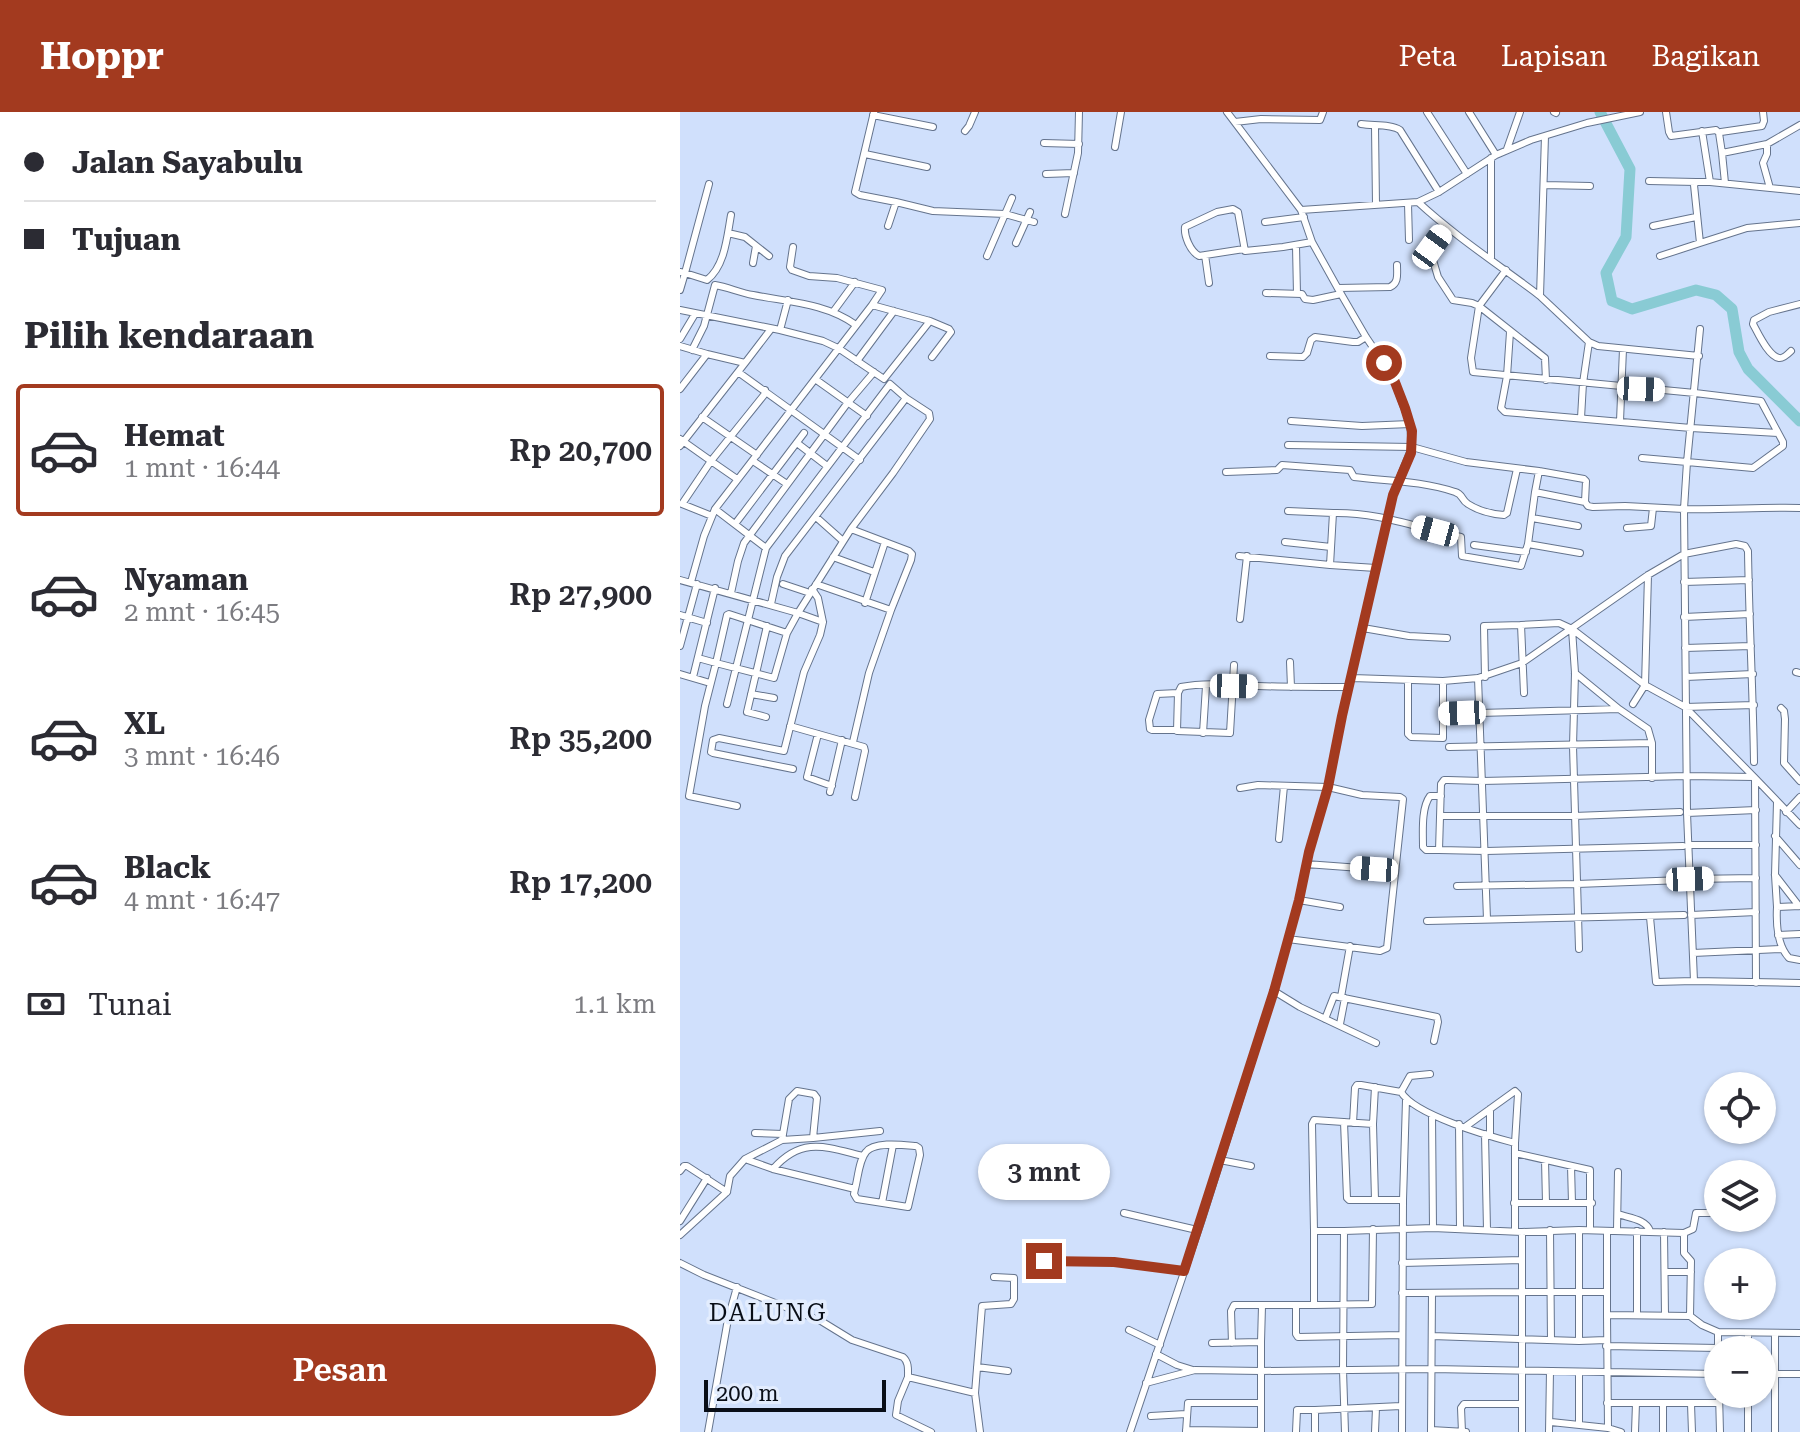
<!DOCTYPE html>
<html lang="id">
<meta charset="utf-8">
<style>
:root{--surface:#fff;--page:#f7f7f7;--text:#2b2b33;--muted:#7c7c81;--line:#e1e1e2;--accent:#a33a1f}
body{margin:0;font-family:"Roboto Serif",serif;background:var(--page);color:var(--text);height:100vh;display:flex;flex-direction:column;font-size:30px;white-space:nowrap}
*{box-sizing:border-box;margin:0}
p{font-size:26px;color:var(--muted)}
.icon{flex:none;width:44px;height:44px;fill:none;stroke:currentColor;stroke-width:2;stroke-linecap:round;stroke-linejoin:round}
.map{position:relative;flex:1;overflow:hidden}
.details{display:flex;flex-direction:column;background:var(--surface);width:680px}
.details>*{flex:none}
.guide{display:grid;align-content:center;height:176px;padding:0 24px;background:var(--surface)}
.controls{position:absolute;left:1024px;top:960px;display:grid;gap:16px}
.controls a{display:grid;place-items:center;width:72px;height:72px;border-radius:50%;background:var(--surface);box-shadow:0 2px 6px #0004;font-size:40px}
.scale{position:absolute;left:24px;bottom:20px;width:182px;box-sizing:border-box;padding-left:8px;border:4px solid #090e17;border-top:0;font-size:22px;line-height:28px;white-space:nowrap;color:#090e17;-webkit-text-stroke:6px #e3edfe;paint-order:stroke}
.end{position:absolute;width:36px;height:36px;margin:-18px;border:10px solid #a33a1f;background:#fff;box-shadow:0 0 0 4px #fff}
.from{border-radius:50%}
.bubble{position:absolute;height:56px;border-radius:28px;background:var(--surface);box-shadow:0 2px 6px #0004;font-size:26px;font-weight:600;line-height:56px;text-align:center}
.car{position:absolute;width:24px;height:48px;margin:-24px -12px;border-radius:10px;box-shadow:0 0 6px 2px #0007;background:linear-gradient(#fff 24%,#345 0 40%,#fff 0 76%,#345 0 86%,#fff 0)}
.guide b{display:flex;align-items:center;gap:28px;height:76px;font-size:30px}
.guide b+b{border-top:2px solid var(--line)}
.guide i{width:20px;height:20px;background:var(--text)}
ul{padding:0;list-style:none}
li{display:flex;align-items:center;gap:24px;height:132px;margin:0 16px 12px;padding:0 8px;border:4px solid transparent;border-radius:8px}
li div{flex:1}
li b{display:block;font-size:30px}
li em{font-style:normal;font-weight:600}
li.active{border-color:var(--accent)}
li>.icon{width:72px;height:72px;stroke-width:1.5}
h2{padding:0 24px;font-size:36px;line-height:96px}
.pay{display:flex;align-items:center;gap:20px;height:88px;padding:0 24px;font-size:30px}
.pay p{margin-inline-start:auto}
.primary-button{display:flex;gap:16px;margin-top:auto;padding:16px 24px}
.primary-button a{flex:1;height:92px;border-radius:48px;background:var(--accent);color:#fff;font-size:32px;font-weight:600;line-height:92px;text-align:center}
header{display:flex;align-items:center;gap:48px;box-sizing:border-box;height:112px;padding:0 40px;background:var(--accent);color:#fff}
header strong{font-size:38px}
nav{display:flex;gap:44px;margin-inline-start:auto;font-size:28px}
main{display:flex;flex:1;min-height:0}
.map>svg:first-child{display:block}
</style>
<header>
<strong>Hoppr</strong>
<nav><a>Peta</a><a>Lapisan</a><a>Bagikan</a></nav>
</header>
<main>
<section class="details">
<div class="guide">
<b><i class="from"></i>Jalan Sayabulu</b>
<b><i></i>Tujuan</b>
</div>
<h2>Pilih kendaraan</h2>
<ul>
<li class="active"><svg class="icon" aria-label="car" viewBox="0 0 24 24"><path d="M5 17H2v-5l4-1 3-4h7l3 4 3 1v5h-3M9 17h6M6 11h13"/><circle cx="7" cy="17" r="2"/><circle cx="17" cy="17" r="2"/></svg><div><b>Hemat</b><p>1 mnt · 16:44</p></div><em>Rp 20,700</em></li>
<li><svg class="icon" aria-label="car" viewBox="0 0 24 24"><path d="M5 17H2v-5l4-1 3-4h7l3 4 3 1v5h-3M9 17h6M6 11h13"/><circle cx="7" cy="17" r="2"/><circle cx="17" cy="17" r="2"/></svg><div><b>Nyaman</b><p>2 mnt · 16:45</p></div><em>Rp 27,900</em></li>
<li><svg class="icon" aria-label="car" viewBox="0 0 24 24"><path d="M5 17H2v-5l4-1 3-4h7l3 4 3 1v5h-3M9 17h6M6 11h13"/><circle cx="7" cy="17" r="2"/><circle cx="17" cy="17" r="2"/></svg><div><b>XL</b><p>3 mnt · 16:46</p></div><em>Rp 35,200</em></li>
<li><svg class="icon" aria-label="car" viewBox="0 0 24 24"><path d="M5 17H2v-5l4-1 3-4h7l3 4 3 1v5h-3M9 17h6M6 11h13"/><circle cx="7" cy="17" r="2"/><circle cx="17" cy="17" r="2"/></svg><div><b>Black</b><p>4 mnt · 16:47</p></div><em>Rp 17,200</em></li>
</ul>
<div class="pay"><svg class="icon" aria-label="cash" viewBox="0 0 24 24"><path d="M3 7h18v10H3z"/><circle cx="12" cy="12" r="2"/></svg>Tunai<p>1.1 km</p></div>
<div class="primary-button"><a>Pesan</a></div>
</section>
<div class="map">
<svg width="1120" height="1320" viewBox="0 0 1120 1320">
<rect width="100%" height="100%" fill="#d0e0fc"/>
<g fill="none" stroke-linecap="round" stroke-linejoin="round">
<path stroke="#89cbd4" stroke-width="11" d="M920,0l30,57 -4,68 -20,36 6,28 20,8 64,-19 20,5 16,14 7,43 9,17 52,52"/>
<g stroke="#65748d" stroke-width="8">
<path id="street" d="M194,0l-19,80 5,3 36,7 -8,24
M747,0l40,62
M789,0l27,43
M874,0l2,1
M986,0l3,20 2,4 45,-6 3,3 2,-1 41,-6 2,-5 -1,-9
M193,3l60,12
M555,10l26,-3 59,1 3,-8
M681,12c12,2 30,0 39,6l39,62
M695,15l1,78
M285,19l4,-5 6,-14
M1022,19l8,51
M1039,21l3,20 45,-9 33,-19
M865,24l-5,160 49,46 9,4 101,10
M364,31l35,1
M1087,32v10l-4,9 7,25
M435,35l6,-35
M827,37l13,-37
M1042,41l3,30
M185,42l62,13
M366,62l28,-1
M969,69l47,1
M864,73l46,1
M1120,79l-90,-9h-14l-2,3 6,58 47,-15 53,-5
M216,90l37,9 72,3 29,8
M738,90c38,35 81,63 122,94
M728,92l1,36
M621,98l117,-8 21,-10 57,-37 35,-15 56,-17 53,-11
M385,102l13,-61 1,-41
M585,110l39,-5
M973,114l43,-9
M766,115l-16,23 8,27 15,23 19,3 7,3 66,52 1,22
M48,121l17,4 24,19
M336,131l14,-31
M616,134l1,48
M113,135l-3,20 2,3 17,6 28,2 45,12 -10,15
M564,137l-45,7c-9,-5 -15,-20 -14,-29l32,-15 16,-3 5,3 7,39 38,-4 29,-5
M525,143l4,28
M307,144l25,-58
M980,144l40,-13
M811,146v-100
M73,151l3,-17
M0,160l5,1 24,-89
M658,176l52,-1c9,-4 7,-13 7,-22
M0,178l5,-17 22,7c18,-14 20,-43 24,-65
M586,181l36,1 3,5 8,1 28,-6
M799,194l-8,52 2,14 222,21 66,8 22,41v4l-30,22 -66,-6 -3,47c39,1 77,-2 116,-1
M799,194l27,-36
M0,198l100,20 43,11 15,7 46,31 46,-58 -58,-16 -157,204 -11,27 -13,46
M153,200l22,-30
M250,209l19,8 2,3 -19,25
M100,218l8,-30
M830,220l-3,44 -6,32 4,4 186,16 87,5
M0,227l15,-25
M0,234l27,8 -27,35
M12,238l12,-24 11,-41c13,2 25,8 38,10 35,7 73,8 103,30
M1111,239c-3,3 -8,8 -12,7 -11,-2 -21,-25 -26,-34l1,-4 15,-8 31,-8
M590,244l33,1 4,-4 4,-13 4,-3 38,5h5l8,-5
M177,249l37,-50
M65,251l26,-34
M58,260l122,88
M135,267l52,37
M22,305l55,38
M901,306l2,-35 6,-41
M611,309l71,5 48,-2
M940,309l3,-72
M0,327l31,22 -29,43 30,12
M117,331l30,23
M608,333l124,2 54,15 73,9 45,8 2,2 -1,21 3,4 5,1 32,-1 59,3 3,304 7,168 106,2
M0,334l65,-83 -38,-9
M962,346l45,4 13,-133
M73,349l34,23
M859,359l-4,21 50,10
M546,360l51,-2 5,-5 68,5 4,7c33,4 69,4 101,15 8,2 6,8 13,12 11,7 23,10 36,11l3,-2 10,-44
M57,367l-26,-18 53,-66 1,-5
M35,397l51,39
M608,399l45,2
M136,405l27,24
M852,406l46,8
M55,412l69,-91
M947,416l24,-2 2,-18
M171,417l42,-56 37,-54 -1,-6 -23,-15
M605,430l46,5
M848,432l52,9
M794,433l52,7
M559,444l91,9 3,-52c46,-1 84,15 128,24l1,19 59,10 7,-22 7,-52
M153,445l41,15
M650,453l46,3
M0,468l118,33 53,-84 58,22 3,3 -1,6 -20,50 -22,63 -16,69
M1004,470l65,-2
M103,472l27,9
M136,472l75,26
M51,481l7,-32 6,-18 102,-138 28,-33
M185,491l20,-61
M91,492l6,-27 8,-21 121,-158 -16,-14
M49,502l58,19 -13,45 -58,-15 11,-48z
M0,503l27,8
M1004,505l66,-3
M560,507l7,-63
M683,516l46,8 38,2
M892,517l3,44 -2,73 6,203
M107,521l11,-20 25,9
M0,534l17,-62
M1005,536l66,-2
M18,546l18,5 -11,43 -16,90 48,10
M610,550l1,25
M554,553l-4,68 -53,-2 1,-38 3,-6c24,-5 53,-2 77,-1 30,1 60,1 90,1
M1116,560l4,1
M895,561l44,36
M0,562l30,9
M13,565l22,-89
M805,565l-1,-51 37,-1
M1006,565l67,-3
M672,566l91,3 35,-3
M728,569v53l3,3 32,1v-57
M844,581l-3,-68 38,-2 13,6 73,56 40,22 69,-2
M71,582l23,4
M47,592l39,-156 124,-164
M953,592l12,-19 3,-110
M1005,595l70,71 1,205
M1101,596l3,3 1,8 -1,44 16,18
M762,602l177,-5 29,20 4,14v35
M86,605l-19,-5 20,-86
M110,614l74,21 1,4 -10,46
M497,618h-25l-2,-1 -1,-9 8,-26 21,-1
M523,621l3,-47
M138,622l-11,43 25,9
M769,635l203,-4
M113,657l-80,-16 -2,-1 2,-12 6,-2 65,13 20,-79 16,-37 3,-13 -5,-24 -6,-9
M560,676l18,-3 70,2 34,8 38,2 3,2 -16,149 -7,3 -92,-12
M150,680l12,-52
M1097,690l-2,73 2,32 23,-1
M1106,700l14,-15
M1007,701l69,-3
M760,704h134l106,-4
M1095,724l25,29
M599,727l5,-53
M1010,733h66
M1003,734l-197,5 -47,-1 2,-66 3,-4h4l34,1 205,-5 67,1 46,48
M759,738h-13l-3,-3c0,-15 -2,-39 7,-51h11
M626,752l68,5
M1095,763l24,31
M1010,767l66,-1
M777,774l120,-2 106,-4
M619,788l41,7
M1097,795c-1,18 0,38 12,51l11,2
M1011,803l65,-3
M970,805l6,65 38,-1
M807,807l-9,-241 44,-15 126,-88 36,-21 52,-10 9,2 3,5c1,70 5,140 6,211
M747,809l257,-6
M1098,823l22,-1
M1013,841l89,-4
M594,879l26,16 76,36
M661,885l9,-51
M645,907l9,-23 103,21 1,5 -4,19
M660,912l5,-26
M721,980l9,-16 20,-2
M664,1010l3,76 2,2h54l3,-100
M673,1011l2,-35 2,-3h4l40,7c14,23 87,44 114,51v88
M693,1012l2,-37
M779,1012l1,104
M785,1015l50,-36 3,3 -3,49
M75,1021l28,1
M805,1022l2,96
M810,1023v-26
M102,1028l7,-41 8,-8 17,3 3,4 -4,40 67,-7
M835,1041l75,17v60
M65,1047l37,-19 31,-2
M540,1048l31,6
M865,1048l1,43
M891,1054l1,37
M93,1057c29,-33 53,-22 90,-13
M0,1059l4,-5h3l40,26 3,-16 15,-17 28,10 82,20c3,-11 4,-29 11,-37 8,-11 38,-7 50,-6l3,2 1,7 -12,52 -51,-8 -3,-5 1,-5
M202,1091l11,-58
M834,1091h78
M444,1101l73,17
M938,1102c11,4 28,5 32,17
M0,1109l27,-43
M753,1116l89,4 57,-2 105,3 9,-4 3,-16h22
M870,1118l1,110
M937,1118l1,-58
M634,1119l-2,-107 2,-4 59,4 2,76
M664,1119l89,-3 -1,-113
M927,1119v84l83,1 1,-55 -7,-8v-20
M984,1120l1,83
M0,1123l47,-43
M364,1149l70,1 70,9
M0,1151l24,12 117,46 31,19 51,17c6,5 5,13 5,20l67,16
M722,1151l120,-3
M985,1160h26
M722,1181l120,-1v-60
M616,1193v29l2,3 104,-2
M634,1193l58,-1 1,-75
M927,1203l1,113
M957,1203v-84
M1010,1204l12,9 16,7v18
M449,1218l31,15
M1038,1220l82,1
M1095,1221v99
M752,1224l147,5 27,-1
M899,1229v-111
M532,1231l49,-1
M552,1231l-1,-32 3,-6h80v-74h30l-1,139 2,62
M926,1234l112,2
M1068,1238v-17
M476,1242l21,11 16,5
M297,1255l31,4
M1082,1262h38
M228,1265l-10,24 -2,14 35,17
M466,1271l49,-13 66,1 171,-2 286,5
M1039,1282l1,38
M1068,1282v38
M927,1291h112
M1011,1292l1,28
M471,1304l35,-2
M871,1310l57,6 13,4
M899,1313v-53
M506,1318l75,1
M751,1318l35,2
M28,1320l20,-113 9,-32
M300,1320l-5,-39 7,-87 29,-2 3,-5v-21l-20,-1
M450,1320l72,-213 72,-228 25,-91 10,-48 19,-65 14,-71 51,-221 19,-48 -2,-23 -17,-47 -27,-40 -25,-43 -29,-52 -11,-32 -74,-98
M506,1320l2,-29h72
M581,1320v-90l1,-36
M616,1320l1,-22h18
M635,1320v-22l86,-4
M695,1320l1,-24
M722,1320l1,-232
M751,1320l1,-139
M782,1320l-1,-24 3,-4h58
M842,1320v-140h85
M869,1320l1,-61
M955,1320l1,-29
M983,1320v-29"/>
</g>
<use href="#street" stroke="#fff" stroke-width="6"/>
</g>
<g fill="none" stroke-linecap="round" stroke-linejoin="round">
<path stroke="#a33a1f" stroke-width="10" d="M364,1149l70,1 70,9 90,-280 25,-91 10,-48 19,-65 14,-71 51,-221 18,-42 1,-22 -7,-23 -12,-31 -9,-14"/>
</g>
<g text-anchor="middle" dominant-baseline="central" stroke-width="7" stroke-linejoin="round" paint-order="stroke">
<g font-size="24" letter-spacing="2" fill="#090e17" stroke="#e3edfe">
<text x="88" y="1201">DALUNG</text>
</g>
</g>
</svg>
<div class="controls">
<a><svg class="icon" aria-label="locate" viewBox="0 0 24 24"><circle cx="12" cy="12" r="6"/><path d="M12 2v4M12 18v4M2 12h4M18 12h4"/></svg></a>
<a><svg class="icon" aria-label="layers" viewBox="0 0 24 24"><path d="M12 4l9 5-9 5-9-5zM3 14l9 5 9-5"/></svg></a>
<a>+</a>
<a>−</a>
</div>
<div class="scale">200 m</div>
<i class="end from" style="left:704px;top:251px"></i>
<i class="end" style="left:364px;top:1149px"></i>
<div class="bubble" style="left:298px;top:1032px;width:132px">3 mnt</div>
<i class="car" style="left:752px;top:135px;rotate:36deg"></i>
<i class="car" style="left:961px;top:277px;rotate:92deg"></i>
<i class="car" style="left:755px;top:419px;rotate:285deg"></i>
<i class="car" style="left:554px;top:574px;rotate:91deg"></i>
<i class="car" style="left:782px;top:601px;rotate:268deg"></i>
<i class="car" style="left:694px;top:757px;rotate:274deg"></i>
<i class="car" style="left:1010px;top:767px;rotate:88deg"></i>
</div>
</main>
